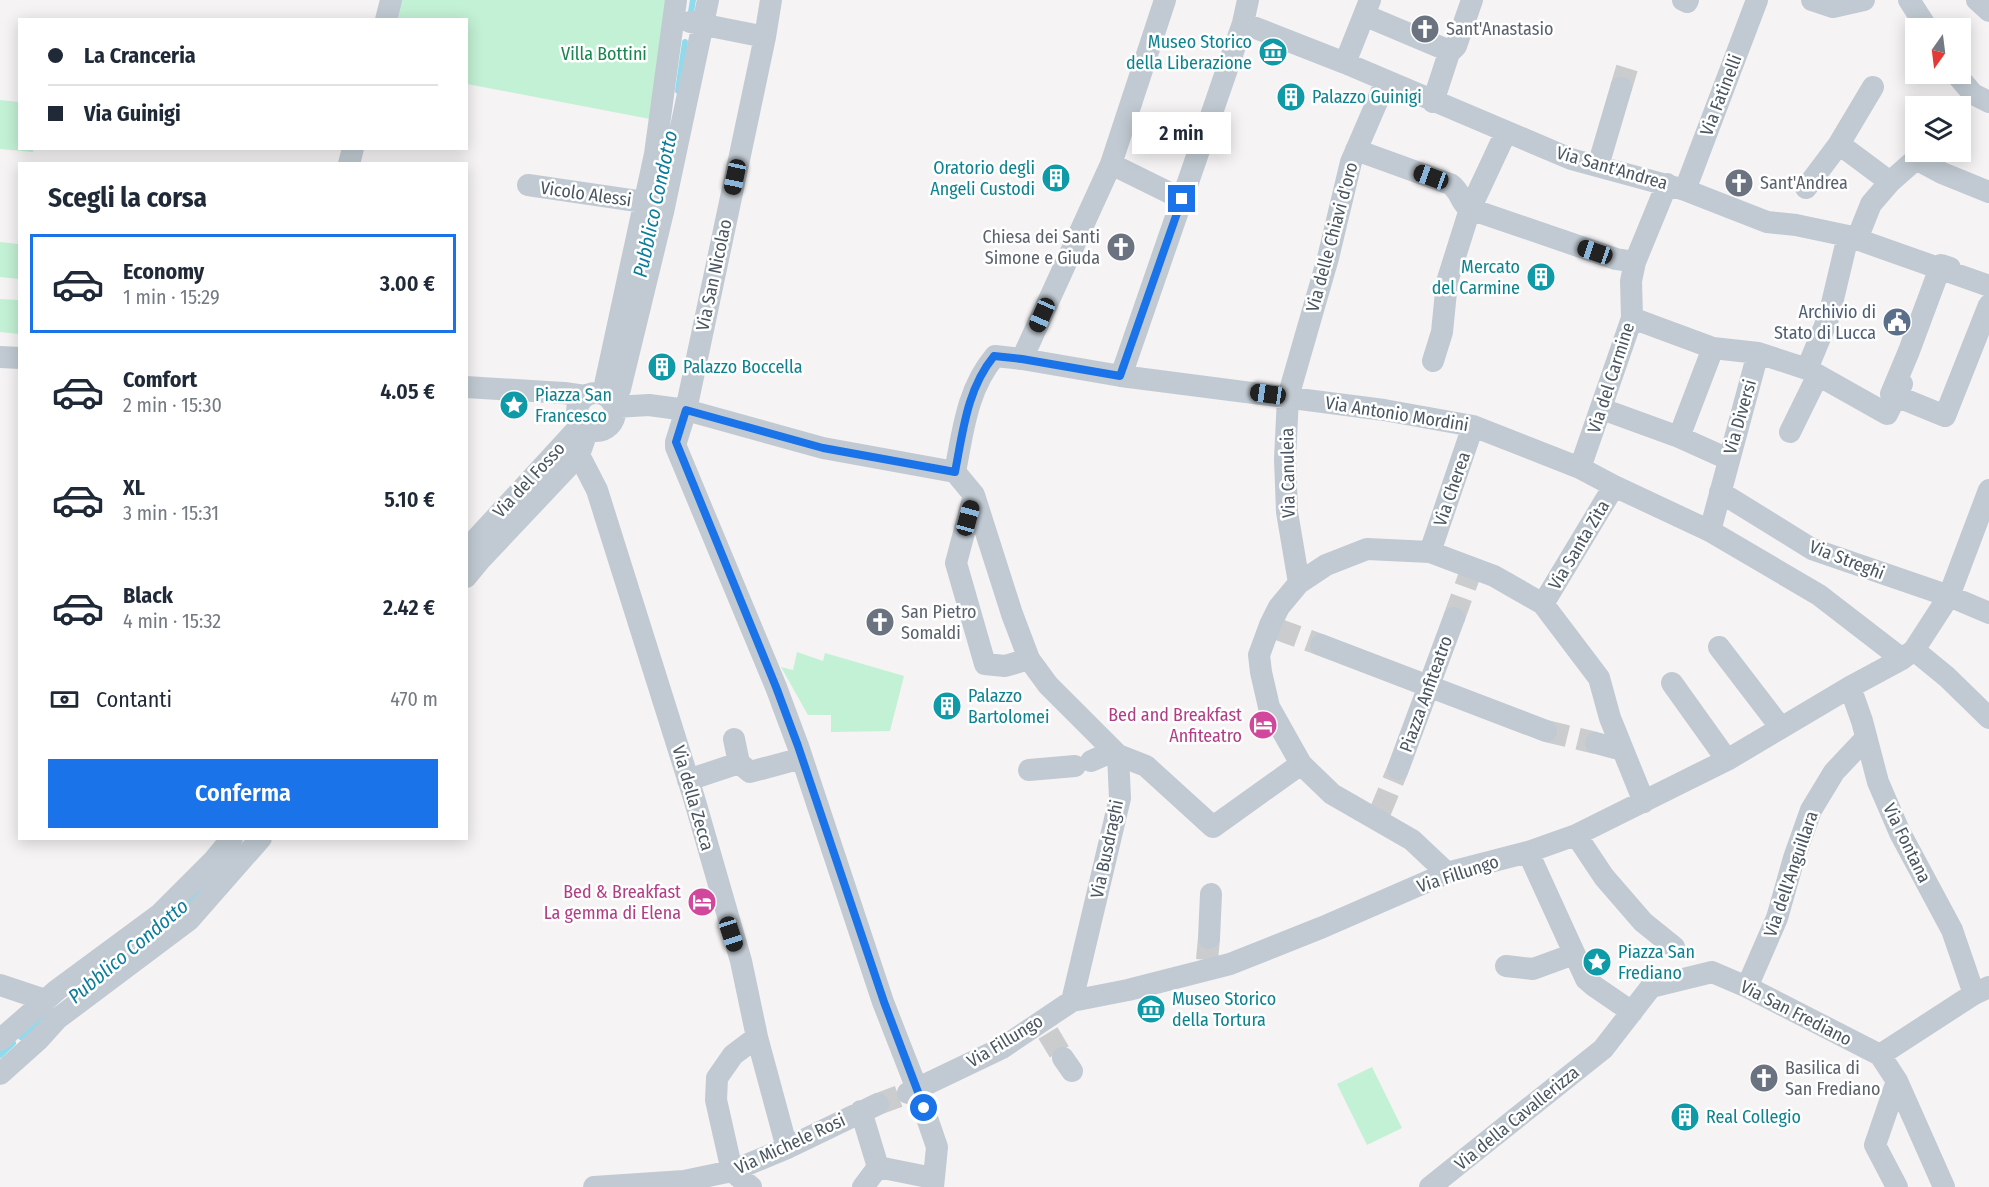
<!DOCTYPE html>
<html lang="it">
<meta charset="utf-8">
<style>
:root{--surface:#fff;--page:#f2f2f3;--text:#1f2937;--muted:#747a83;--line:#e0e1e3;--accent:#1a73e8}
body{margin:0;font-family:"Fira Sans Condensed",sans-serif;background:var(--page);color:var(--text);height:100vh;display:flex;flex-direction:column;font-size:22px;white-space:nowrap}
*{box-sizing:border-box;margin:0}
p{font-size:20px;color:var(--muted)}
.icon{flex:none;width:33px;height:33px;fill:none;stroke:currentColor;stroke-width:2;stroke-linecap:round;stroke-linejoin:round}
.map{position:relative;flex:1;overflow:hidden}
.side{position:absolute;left:18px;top:162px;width:450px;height:678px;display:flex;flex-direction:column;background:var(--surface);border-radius:0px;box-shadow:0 3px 15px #0003}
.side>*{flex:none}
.banner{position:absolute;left:18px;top:18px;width:450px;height:132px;border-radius:0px;box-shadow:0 3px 15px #0003;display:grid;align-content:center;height:132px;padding:0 30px;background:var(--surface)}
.needle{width:39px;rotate:194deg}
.buttons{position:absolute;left:1905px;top:18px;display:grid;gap:12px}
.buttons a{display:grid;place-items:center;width:66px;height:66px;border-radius:0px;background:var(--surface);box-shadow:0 3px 15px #0003;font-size:30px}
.end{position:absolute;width:27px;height:27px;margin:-14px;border:8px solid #1a73e8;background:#fff;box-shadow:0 0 0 3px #fff}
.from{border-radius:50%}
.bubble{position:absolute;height:42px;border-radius:0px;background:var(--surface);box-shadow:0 3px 15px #0003;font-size:20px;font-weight:600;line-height:42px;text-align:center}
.car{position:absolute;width:18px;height:36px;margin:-18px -9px;border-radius:8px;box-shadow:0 0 4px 2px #0007;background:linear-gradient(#222 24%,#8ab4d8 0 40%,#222 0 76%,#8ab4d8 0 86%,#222 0)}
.banner b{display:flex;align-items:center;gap:21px;height:57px;font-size:22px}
.banner b+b{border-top:2px solid var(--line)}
.banner i{width:15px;height:15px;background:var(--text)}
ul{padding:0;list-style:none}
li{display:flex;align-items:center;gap:18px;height:99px;margin:0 12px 9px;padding:0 18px;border:3px solid transparent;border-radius:0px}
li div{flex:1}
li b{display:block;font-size:22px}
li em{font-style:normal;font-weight:600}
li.active{border-color:var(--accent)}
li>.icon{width:54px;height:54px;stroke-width:1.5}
h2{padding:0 30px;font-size:27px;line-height:72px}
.pay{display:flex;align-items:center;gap:15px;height:66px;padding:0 30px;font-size:22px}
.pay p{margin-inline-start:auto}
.button{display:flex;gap:12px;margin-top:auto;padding:12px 30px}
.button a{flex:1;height:69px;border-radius:0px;background:var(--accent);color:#fff;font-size:24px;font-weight:600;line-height:69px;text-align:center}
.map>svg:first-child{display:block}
</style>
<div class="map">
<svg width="1989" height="1187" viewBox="0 0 1989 1187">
<rect width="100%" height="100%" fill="#f5f3f3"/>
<path fill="#c3f1d5" d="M397,0h270l-17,119 -183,-35 -1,-64h-74z
M0,100l19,2 1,46 13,1v3l-33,-3z
M0,242l19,2v35l-19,-2z
M0,299l19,1v34l-19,-2z
M797,652l26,9 2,-8 79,23 -14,55 -59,1v-17h-23l-27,-48 12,3z
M1372,1067l30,61 -35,17 -30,-61z"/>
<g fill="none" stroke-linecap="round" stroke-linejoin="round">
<path stroke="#90daee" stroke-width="6" d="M690,18l3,-18
M678,91l7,-49
M172,919l35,-36
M21,1037l27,-22
M0,1055l13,-12"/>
<path stroke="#caccce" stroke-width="22" stroke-dasharray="22 11" stroke-linecap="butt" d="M1621,88l6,-20
M1454,618l17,-47
M1277,629l44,16
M1546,731l50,12
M1380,812l18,-43
M1207,960l2,-22
M1048,1033l15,25
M878,1104l30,-11"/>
<path stroke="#c1cad2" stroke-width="22" d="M771,0l-6,37 -79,373 -10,32v5l100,240 22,59 85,256 34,87 20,58 -4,40
M1683,0l4,2 1,-2
M1812,0l21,7 31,-7
M1909,0l18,28
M1977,0l12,11
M1364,15l83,35 2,3
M386,20l5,-20
M690,22l75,15
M1243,23l102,40 226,96 114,31 82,32 29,3 52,11 141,50
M1345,63l25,-63
M1956,74l17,20 16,8
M1433,102l16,-49 7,-7 16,-46
M1839,144l51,38
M1356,150l94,34c12,8 9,18 20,25l146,50 19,3
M1916,159l26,14 47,19
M349,164l4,-16
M1111,164l71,35
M1598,166l23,-78
M528,185l116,17
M1806,188l33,-44 34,-57
M1685,190l72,-190
M1857,239l14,-35 19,-22 34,-30
M1950,268l-9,-3 -32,86 -18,43 54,22 44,-111
M1713,348l45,5 49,16 80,45 15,-30
M0,357l20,1
M1022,359l89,-195 54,-164
M1433,361l9,-29 5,-50 23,-73 36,-77
M1807,369l22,-53 19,-80
M1121,376l122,-353 5,-23
M466,387l98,6 21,3
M577 412a19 19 0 1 1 38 0a19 19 0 1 1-38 0Z
M603,394l52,-240 21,-154
M613,401l7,-12 43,-177 45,-212
M615,407l34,-2 37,5 137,38 132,24
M1602,409l77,28 34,-89 -81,-30
M1790,432l28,-57
M1679,437l49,22
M579,455l18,35 97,308 47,163 16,76 30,111
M1580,468l52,-150 -1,-37 4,-19 32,-78
M955,472c8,-41 12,-83 40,-116l27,3 99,17 263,34 89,16 107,42 34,18 96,45 109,64 83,64
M955,472l19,23 38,119 17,45 -24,7 -20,-2 -29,-101 18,-68
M1720,492l92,57 137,47 40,17
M1710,531l48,-178
M466,550l116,-126
M1430,552l43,-126
M466,577l14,-17 99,-105 9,-26
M1299,583l-12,-71 -2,-53 3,-62 40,-139 23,-96 35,-81
M1543,604l71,-118
M1321,645l225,86
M1719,647l62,81
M1914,650l33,27 42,41
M1029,659l19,26 70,70 2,43 -48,203
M1672,683l55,77
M1850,687l12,34 16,61 22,51 52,97 22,64
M734,739l5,24
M1596,743l26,7
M1118,755l28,11 67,61 88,-63
M1091,761l23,-10
M1398,769l56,-151
M1029,770l46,-4
M688,780l51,-17 11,9 52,-14
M1576,835l28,42 39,45 31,25
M1528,852l58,127 8,7 38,26
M1447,873l-35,-33 -80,-46 -31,-30 -32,-57 -8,-35 -2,-17 11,-30 9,-18 20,-24 27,-18 41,-16 63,3 64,24 49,28 56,74 11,40 34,84
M1209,938l2,-44
M1506,966l27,3 41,-15
M0,985l45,15
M1747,987l30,-69 17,-60 17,-48 23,-38 32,-34
M0,1040l57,-50 103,-76 54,-54 18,-22
M1880,1055l17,26 47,106
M1880,1055l94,-61 15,-7
M1063,1058l9,13
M0,1074l38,-34 19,-21 132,-99 72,-82
M908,1093l94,-45 70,-47 56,-11 102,-26 93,-37 124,-54 81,-21 48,-17 151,-75 123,-73 52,-28 12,-9 35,-54 40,-106
M861,1111l17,56
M594,1187l90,-6 48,-10 55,-23 91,-44
M751,1187l-19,-16 -16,-71 1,-22 16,-23 24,-18
M863,1187l15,-20 55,11
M1430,1187l173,-138 48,-62 61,-15 35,15 133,68
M1897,1187l-22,-42 22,-64"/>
</g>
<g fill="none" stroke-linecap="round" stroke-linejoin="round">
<path stroke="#1a73e8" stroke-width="8" d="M924,1108l-40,-106 -86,-256 -22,-59 -100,-245 10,-32 137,38 132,24c8,-41 12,-83 39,-116l28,3 98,17 62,-177"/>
</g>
<defs>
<g id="church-disc" transform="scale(1.5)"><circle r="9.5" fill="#6b7280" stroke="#fff"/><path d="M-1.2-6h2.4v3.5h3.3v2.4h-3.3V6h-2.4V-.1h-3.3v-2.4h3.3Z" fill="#fff"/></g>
<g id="museum-disc" transform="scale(1.5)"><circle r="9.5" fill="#0f9aa8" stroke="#fff"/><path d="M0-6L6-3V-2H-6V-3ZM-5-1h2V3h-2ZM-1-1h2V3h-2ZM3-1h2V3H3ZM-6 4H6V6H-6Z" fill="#fff"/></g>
<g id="building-disc" transform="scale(1.5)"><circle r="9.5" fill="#0f9aa8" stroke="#fff"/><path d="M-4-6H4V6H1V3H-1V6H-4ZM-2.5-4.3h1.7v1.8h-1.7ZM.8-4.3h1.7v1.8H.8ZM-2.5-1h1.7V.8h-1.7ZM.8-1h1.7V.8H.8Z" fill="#fff"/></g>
<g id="civic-disc" transform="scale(1.5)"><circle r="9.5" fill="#5c6f8a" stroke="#fff"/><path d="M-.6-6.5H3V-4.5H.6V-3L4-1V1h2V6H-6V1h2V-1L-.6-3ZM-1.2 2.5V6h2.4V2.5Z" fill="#fff"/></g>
<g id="sight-disc" transform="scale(1.5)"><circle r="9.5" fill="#0f9aa8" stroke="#fff"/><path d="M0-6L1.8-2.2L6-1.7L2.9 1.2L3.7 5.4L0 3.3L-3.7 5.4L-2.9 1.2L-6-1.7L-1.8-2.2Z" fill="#fff"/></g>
<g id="hotel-disc" transform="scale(1.5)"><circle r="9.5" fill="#d1479c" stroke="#fff"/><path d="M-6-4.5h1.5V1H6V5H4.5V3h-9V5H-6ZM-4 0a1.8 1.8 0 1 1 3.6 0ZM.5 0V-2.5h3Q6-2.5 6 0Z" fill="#fff"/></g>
</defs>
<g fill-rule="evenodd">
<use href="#church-disc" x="1425" y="29"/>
<use href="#museum-disc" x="1273" y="52"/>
<use href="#building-disc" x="1291" y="97"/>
<use href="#building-disc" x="1056" y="178"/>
<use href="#church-disc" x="1739" y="183"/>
<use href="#church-disc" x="1121" y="247"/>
<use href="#building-disc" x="1541" y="277"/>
<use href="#civic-disc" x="1897" y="322"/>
<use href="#building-disc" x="662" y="367"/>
<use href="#sight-disc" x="514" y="405"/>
<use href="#church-disc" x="880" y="622"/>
<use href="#building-disc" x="947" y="706"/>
<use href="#hotel-disc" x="1263" y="725"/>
<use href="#hotel-disc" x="702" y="902"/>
<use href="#sight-disc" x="1597" y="962"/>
<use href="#museum-disc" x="1151" y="1009"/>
<use href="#church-disc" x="1764" y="1078"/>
<use href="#building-disc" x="1685" y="1117"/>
</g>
<g text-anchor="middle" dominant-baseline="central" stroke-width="5" stroke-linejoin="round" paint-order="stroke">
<g font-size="18" fill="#5b616d" stroke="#fff" text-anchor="start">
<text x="1446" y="29">Sant'Anastasio</text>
<text x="1760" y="183">Sant'Andrea</text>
<text x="1100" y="237" text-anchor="end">Chiesa dei Santi<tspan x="1100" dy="21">Simone e Giuda</tspan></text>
<text x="901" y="612">San Pietro<tspan x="901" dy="21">Somaldi</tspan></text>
<text x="1785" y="1068">Basilica di<tspan x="1785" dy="21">San Frediano</tspan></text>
</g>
<g font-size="18" fill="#0d838f" stroke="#fff" text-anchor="start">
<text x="1252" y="42" text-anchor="end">Museo Storico<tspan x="1252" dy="21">della Liberazione</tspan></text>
<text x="1312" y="97">Palazzo Guinigi</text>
<text x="1035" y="168" text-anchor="end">Oratorio degli<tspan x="1035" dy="21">Angeli Custodi</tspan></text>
<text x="1520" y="267" text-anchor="end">Mercato<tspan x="1520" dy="21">del Carmine</tspan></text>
<text x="683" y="367">Palazzo Boccella</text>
<text x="535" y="395">Piazza San<tspan x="535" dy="21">Francesco</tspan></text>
<text x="968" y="696">Palazzo<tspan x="968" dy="21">Bartolomei</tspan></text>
<text x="1618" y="952">Piazza San<tspan x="1618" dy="21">Frediano</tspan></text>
<text x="1172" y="999">Museo Storico<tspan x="1172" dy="21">della Tortura</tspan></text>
<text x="1706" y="1117">Real Collegio</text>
</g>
<g font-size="18" fill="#17864f" stroke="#fff">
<text x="604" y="54">Villa Bottini</text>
</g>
<g font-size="18" fill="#4a5661" stroke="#fff">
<text transform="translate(1721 95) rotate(-69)">Via Fatinelli</text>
<text transform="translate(1612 168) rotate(16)">Via Sant'Andrea</text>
<text transform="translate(586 194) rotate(8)">Vicolo Alessi</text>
<text transform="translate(1332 237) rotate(-75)">Via delle Chiavi d'oro</text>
<text transform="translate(714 275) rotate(-78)">Via San Nicolao</text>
<text transform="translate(1611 378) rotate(-72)">Via del Carmine</text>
<text transform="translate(1397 414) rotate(9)">Via Antonio Mordini</text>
<text transform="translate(1740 417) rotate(-74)">Via Diversi</text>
<text transform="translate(1288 473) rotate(-91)">Via Canuleia</text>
<text transform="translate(529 480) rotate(-47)">Via del Fosso</text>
<text transform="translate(1452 489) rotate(-71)">Via Cherea</text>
<text transform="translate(1579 545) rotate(-59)">Via Santa Zita</text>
<text transform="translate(1847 560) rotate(21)">Via Streghi</text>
<text transform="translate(1426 694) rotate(-70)">Piazza Anfiteatro</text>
<text transform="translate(693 798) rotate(74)">Via della Zecca</text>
<text transform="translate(1907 843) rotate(64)">Via Fontana</text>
<text transform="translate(1107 849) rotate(-78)">Via Busdraghi</text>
<text transform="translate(1458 874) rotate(-18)">Via Fillungo</text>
<text transform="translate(1791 874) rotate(-71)">Via dell'Anguillara</text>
<text transform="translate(1796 1013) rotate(27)">Via San Frediano</text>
<text transform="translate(1005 1041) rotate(-31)">Via Fillungo</text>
<text transform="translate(1517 1118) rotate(-39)">Via della Cavallerizza</text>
<text transform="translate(790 1144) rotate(-25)">Via Michele Rosi</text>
</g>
<g font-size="18" fill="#4e5e75" stroke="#fff" text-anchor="end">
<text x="1876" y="312">Archivio di<tspan x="1876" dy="21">Stato di Lucca</tspan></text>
</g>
<g font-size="18" fill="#b23c85" stroke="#fff" text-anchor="end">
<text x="1242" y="715">Bed and Breakfast<tspan x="1242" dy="21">Anfiteatro</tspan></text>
<text x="681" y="892">Bed &amp; Breakfast<tspan x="681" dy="21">La gemma di Elena</tspan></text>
</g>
<g font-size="20" font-style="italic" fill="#0c7c9b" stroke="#fff">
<text transform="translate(655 204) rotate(-78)">Pubblico Condotto</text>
<text transform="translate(128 951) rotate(-40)">Pubblico Condotto</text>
</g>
</g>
</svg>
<div class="buttons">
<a><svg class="needle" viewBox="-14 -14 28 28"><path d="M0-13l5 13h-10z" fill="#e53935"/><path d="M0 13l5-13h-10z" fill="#747a83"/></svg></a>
<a><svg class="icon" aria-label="layers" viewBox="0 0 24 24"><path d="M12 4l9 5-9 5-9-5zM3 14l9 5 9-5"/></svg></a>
</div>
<i class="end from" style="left:924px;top:1108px"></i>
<i class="end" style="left:1182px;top:199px"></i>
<div class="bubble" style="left:1132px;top:112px;width:99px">2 min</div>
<i class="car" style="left:735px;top:177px;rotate:192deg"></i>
<i class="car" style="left:1431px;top:177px;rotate:290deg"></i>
<i class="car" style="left:1595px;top:252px;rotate:289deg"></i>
<i class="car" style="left:1042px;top:315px;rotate:204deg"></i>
<i class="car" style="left:1268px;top:394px;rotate:278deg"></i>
<i class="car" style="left:968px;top:518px;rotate:15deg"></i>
<i class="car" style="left:731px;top:934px;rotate:162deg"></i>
<div class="banner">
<b><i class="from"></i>La Cranceria</b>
<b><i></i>Via Guinigi</b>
</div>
<section class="side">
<h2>Scegli la corsa</h2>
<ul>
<li class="active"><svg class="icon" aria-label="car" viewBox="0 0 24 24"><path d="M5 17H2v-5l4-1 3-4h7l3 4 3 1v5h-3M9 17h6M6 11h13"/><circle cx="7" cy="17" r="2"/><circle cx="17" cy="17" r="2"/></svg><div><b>Economy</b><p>1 min · 15:29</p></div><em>3.00 €</em></li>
<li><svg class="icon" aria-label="car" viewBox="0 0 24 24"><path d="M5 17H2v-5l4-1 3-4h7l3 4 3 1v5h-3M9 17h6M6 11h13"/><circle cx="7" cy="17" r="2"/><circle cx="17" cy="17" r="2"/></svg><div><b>Comfort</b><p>2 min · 15:30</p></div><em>4.05 €</em></li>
<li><svg class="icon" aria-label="car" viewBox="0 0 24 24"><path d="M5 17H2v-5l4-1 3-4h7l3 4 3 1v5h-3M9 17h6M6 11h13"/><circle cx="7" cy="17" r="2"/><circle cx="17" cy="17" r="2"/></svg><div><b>XL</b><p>3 min · 15:31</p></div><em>5.10 €</em></li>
<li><svg class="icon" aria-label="car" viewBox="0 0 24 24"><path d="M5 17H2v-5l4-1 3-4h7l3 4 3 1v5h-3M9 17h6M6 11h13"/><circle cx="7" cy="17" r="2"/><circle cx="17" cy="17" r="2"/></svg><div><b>Black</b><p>4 min · 15:32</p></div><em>2.42 €</em></li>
</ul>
<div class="pay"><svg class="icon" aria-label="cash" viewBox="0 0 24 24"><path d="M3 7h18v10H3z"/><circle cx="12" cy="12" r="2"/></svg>Contanti<p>470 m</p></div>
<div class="button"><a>Conferma</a></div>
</section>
</div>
